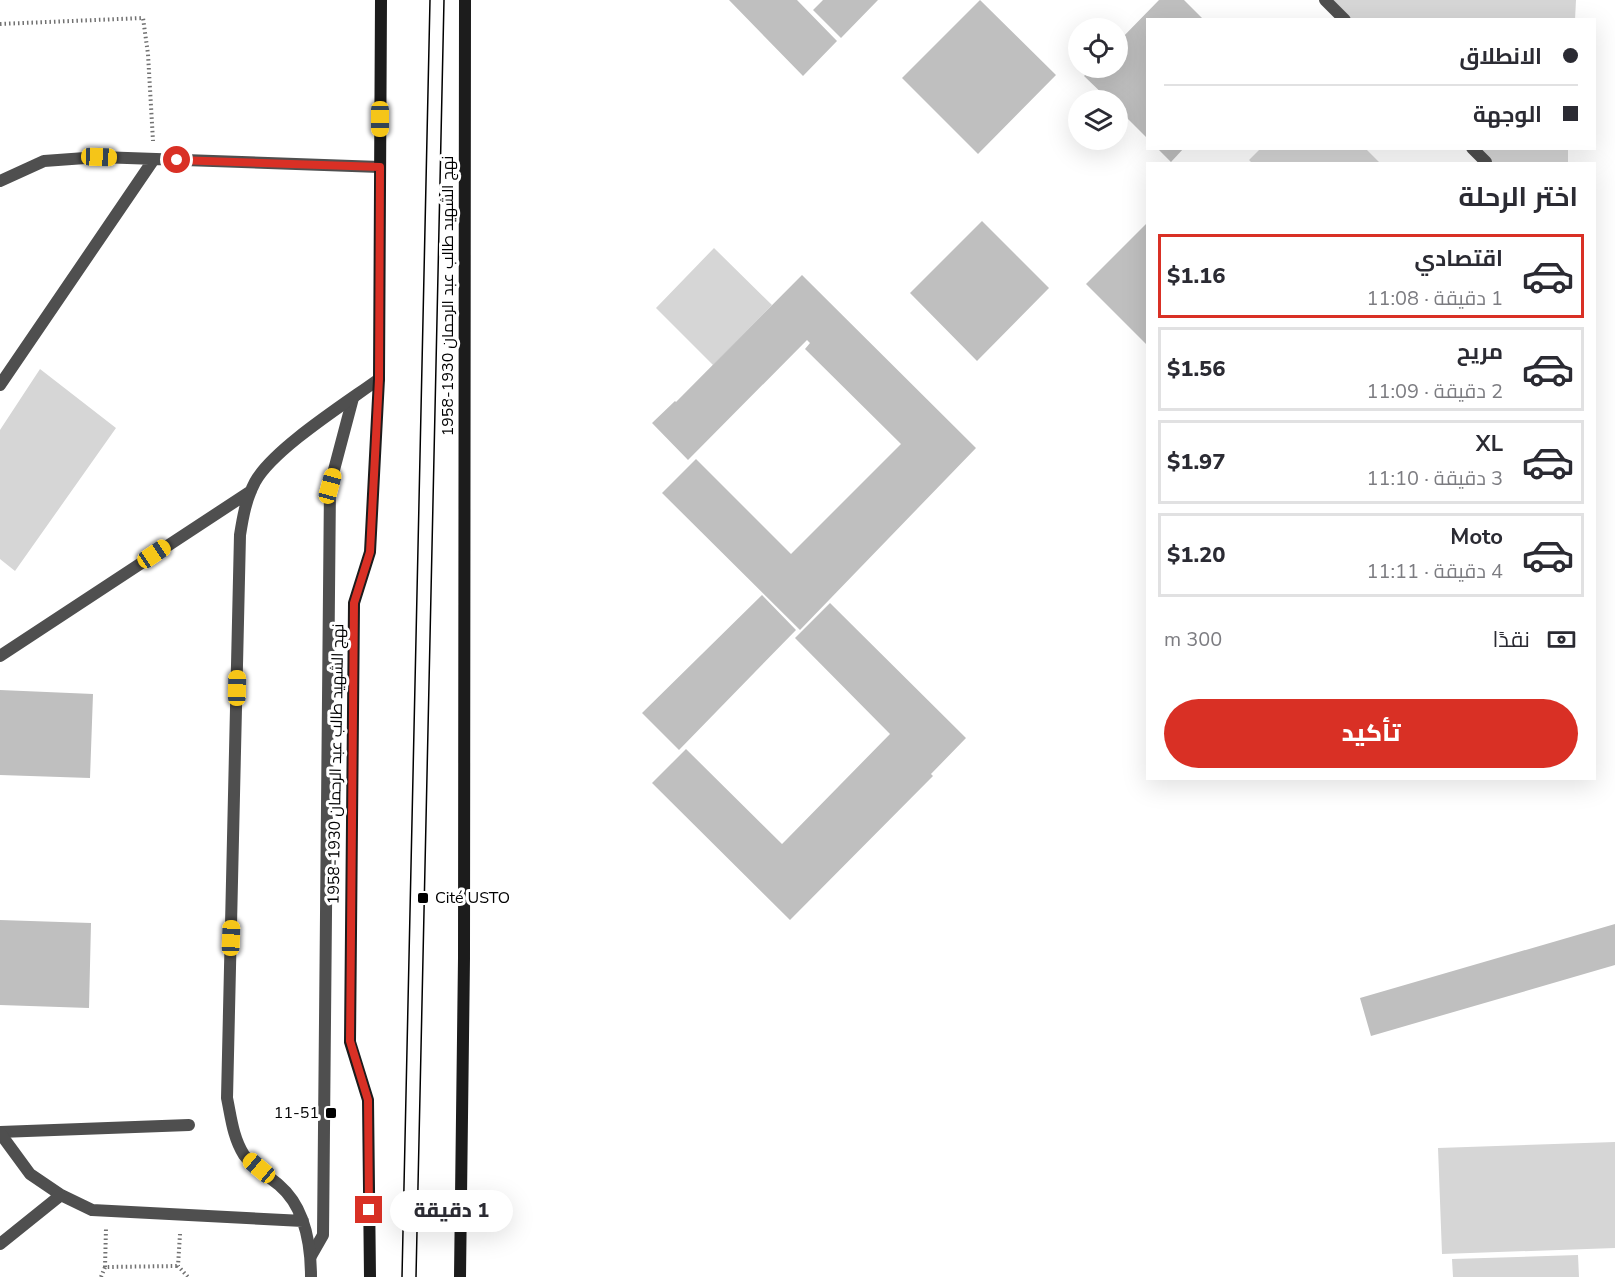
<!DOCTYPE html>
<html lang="ar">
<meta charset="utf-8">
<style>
:root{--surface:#fff;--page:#f7f7f7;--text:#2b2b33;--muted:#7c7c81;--line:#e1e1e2;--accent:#d93025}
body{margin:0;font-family:"Nunito Sans",Cairo,sans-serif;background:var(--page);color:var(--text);direction:rtl;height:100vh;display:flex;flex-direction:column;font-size:22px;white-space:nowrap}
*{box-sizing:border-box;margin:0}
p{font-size:20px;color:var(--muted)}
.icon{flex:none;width:33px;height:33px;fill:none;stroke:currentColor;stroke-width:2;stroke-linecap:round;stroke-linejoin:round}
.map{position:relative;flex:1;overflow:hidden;direction:ltr}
.drawer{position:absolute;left:1146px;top:162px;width:450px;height:618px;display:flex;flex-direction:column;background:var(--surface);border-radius:0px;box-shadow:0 6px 24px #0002;direction:rtl}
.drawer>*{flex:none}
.top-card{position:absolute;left:1146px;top:18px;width:450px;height:132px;border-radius:0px;box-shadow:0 6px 24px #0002;direction:rtl;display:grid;align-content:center;height:132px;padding:0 18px;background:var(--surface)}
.fabs{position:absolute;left:1068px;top:18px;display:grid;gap:12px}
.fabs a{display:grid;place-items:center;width:60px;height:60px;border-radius:50%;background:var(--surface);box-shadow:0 6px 24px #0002;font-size:30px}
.end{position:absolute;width:27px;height:27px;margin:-14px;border:8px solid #d93025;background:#fff;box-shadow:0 0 0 3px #fff}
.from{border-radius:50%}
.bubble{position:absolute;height:42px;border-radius:21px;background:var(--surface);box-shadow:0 6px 24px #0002;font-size:20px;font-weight:800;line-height:42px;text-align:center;direction:rtl}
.car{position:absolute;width:18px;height:36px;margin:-18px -9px;border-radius:8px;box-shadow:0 0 4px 2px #0007;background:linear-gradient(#f5c518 24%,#345 0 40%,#f5c518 0 76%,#345 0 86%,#f5c518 0)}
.top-card b{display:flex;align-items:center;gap:21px;height:57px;font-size:22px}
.top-card b+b{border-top:2px solid var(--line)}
.top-card i{width:15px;height:15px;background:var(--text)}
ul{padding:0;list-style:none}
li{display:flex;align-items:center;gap:18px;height:84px;margin:0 12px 9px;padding:0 6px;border:3px solid var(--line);border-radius:0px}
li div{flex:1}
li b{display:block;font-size:22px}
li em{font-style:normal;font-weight:800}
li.active{border-color:var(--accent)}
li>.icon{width:54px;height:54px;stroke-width:1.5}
h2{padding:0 18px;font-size:27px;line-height:72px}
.pay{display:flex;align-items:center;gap:15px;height:66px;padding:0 18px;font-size:22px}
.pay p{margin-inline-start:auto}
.action{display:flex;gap:12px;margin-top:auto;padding:12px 18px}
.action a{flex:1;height:69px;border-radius:36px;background:var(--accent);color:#fff;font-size:24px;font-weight:800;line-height:69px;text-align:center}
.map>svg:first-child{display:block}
</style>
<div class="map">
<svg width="1615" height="1277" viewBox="0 0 1615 1277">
<rect width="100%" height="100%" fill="#fff"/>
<path fill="#d6d6d6" d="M1333,0h243l-1,20 -223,-1z
M1365,148l15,15 -127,1 -4,-4 11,-11z
M1478,149h90v14h-76z
M714,248l58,57 -59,60 -57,-57z
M40,369l76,59 -101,143 -15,-12v-129z
M1615,1142v106l-173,6 -4,-106z
M1578,1255l1,22h-126l-1,-18z"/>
<path fill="#bfbfbf" d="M729,0h68l40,41 -34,35z
M823,0h55l-37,38 -28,-28z
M980,0l76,75 -78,79 -76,-76z
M1159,0h25l20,20h-56v119l-30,-30v-9h-9l-25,-24 8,-8h26v-26z
M1157,148h27l-13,14z
M982,221l67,67 -72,73 -67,-68z
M1148,222v124l-62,-62z
M802,275l174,173 -176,182 -138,-137 34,-34 95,95 110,-110 -96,-95 5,-6 -3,-3 -119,120 -36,-37 23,-22 1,1z
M762,595l34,35 -117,120 -37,-37z
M830,603l136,135 -35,36 2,2 -143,144 -138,-137 34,-34 96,95 6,-6 102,-104 -95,-96z
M0,690l93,4 -3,84 -90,-3z
M0,920l91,3 -2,85 -89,-3z
M1615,924v41l-244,71 -11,-38z"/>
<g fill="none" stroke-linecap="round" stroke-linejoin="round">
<path stroke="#717171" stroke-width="4" stroke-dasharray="1.5 3" stroke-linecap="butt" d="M0,24l143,-6 5,36 5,87
M180,1234l-2,32 10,11
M105,1267l1,-39
M101,1277l4,-10 73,-1"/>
<path stroke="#4f4f4f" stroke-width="12" d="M1325,0l20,20
M1472,148l14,14
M0,1132l189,-7
M311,1256l12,-21 7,-750 23,-87"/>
<path stroke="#4f4f4f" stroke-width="12" d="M0,181l44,-20 55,-4 281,10
M0,385l154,-226
M0,656l251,-165
M0,1133l30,41 31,21 31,15 211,11
M0,1244l61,-49
M311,1277c0,-33 -6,-70 -32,-92 -11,-9 -27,-19 -35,-30 -11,-17 -13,-38 -17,-57l13,-563c3,-19 6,-36 15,-53 18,-33 91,-79 124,-103"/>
<path stroke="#1c1c1c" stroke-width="12" d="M370,1277l-2,-177 -18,-58 4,-439 16,-51 9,-173 2,-379
M460,1277l4,-319 1,-958"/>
<path stroke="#000" stroke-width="1.5" d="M402,1277l28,-1277
M416,1277l28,-1277"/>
</g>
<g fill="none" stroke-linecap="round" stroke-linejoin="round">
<path stroke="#d93025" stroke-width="8" d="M177,160l203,7 -1,212 -9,173 -16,51 -4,438 18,59 1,110"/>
</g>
<g fill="#000" stroke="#fff" stroke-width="2">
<rect x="417" y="892" width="12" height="12" rx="3"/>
<rect x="325" y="1107" width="12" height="12" rx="3"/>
</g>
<g text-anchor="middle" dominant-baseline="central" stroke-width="6" stroke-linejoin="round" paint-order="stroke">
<g font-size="16" fill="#000" stroke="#fff">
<text transform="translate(448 296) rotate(-90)">نهج الشهيد طالب عبد الرحمان 1930-1958</text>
<text transform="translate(336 764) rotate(-89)">نهج الشهيد طالب عبد الرحمان 1930-1958</text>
</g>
<g font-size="16" fill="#000" stroke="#fff" text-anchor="start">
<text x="435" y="898">Cité USTO</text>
<text x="319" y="1113" text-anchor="end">11-51</text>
</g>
</g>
</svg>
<div class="fabs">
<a><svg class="icon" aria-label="locate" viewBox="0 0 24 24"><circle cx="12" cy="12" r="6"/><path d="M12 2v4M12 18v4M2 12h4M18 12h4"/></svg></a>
<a><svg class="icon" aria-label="layers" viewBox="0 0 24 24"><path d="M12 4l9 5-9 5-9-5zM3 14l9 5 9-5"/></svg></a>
</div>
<i class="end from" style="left:177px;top:160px"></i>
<i class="end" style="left:369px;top:1210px"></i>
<div class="bubble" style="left:390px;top:1190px;width:123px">1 دقيقة</div>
<i class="car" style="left:380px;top:119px;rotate:180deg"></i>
<i class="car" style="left:99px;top:157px;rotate:92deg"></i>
<i class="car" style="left:330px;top:486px;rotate:15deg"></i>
<i class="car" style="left:154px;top:554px;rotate:56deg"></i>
<i class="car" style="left:237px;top:688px;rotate:1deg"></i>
<i class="car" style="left:231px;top:938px;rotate:2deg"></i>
<i class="car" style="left:259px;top:1168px;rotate:310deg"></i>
<div class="top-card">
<b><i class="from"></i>الانطلاق</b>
<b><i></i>الوجهة</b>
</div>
<section class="drawer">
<h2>اختر الرحلة</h2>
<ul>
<li class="active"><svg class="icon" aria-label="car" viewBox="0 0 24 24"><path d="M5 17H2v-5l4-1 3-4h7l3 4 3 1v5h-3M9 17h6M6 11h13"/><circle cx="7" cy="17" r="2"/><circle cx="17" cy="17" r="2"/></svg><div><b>اقتصادي</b><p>1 دقيقة · 11:08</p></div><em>$1.16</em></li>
<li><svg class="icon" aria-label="car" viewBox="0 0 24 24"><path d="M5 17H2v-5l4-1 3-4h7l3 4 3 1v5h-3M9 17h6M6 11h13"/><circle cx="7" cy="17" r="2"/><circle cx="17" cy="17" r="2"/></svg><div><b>مريح</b><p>2 دقيقة · 11:09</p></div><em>$1.56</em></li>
<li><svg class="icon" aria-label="car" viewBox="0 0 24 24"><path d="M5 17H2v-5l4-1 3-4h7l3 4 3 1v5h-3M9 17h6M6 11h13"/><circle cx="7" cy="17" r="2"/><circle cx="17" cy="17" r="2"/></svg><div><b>XL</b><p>3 دقيقة · 11:10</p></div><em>$1.97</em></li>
<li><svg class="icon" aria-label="car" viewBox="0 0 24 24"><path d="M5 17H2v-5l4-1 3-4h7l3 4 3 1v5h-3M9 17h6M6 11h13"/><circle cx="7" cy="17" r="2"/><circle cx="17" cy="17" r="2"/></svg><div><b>Moto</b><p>4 دقيقة · 11:11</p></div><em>$1.20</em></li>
</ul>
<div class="pay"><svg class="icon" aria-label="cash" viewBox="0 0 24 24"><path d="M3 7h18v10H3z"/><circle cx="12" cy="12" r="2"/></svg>نقدًا<p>300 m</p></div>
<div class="action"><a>تأكيد</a></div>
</section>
</div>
